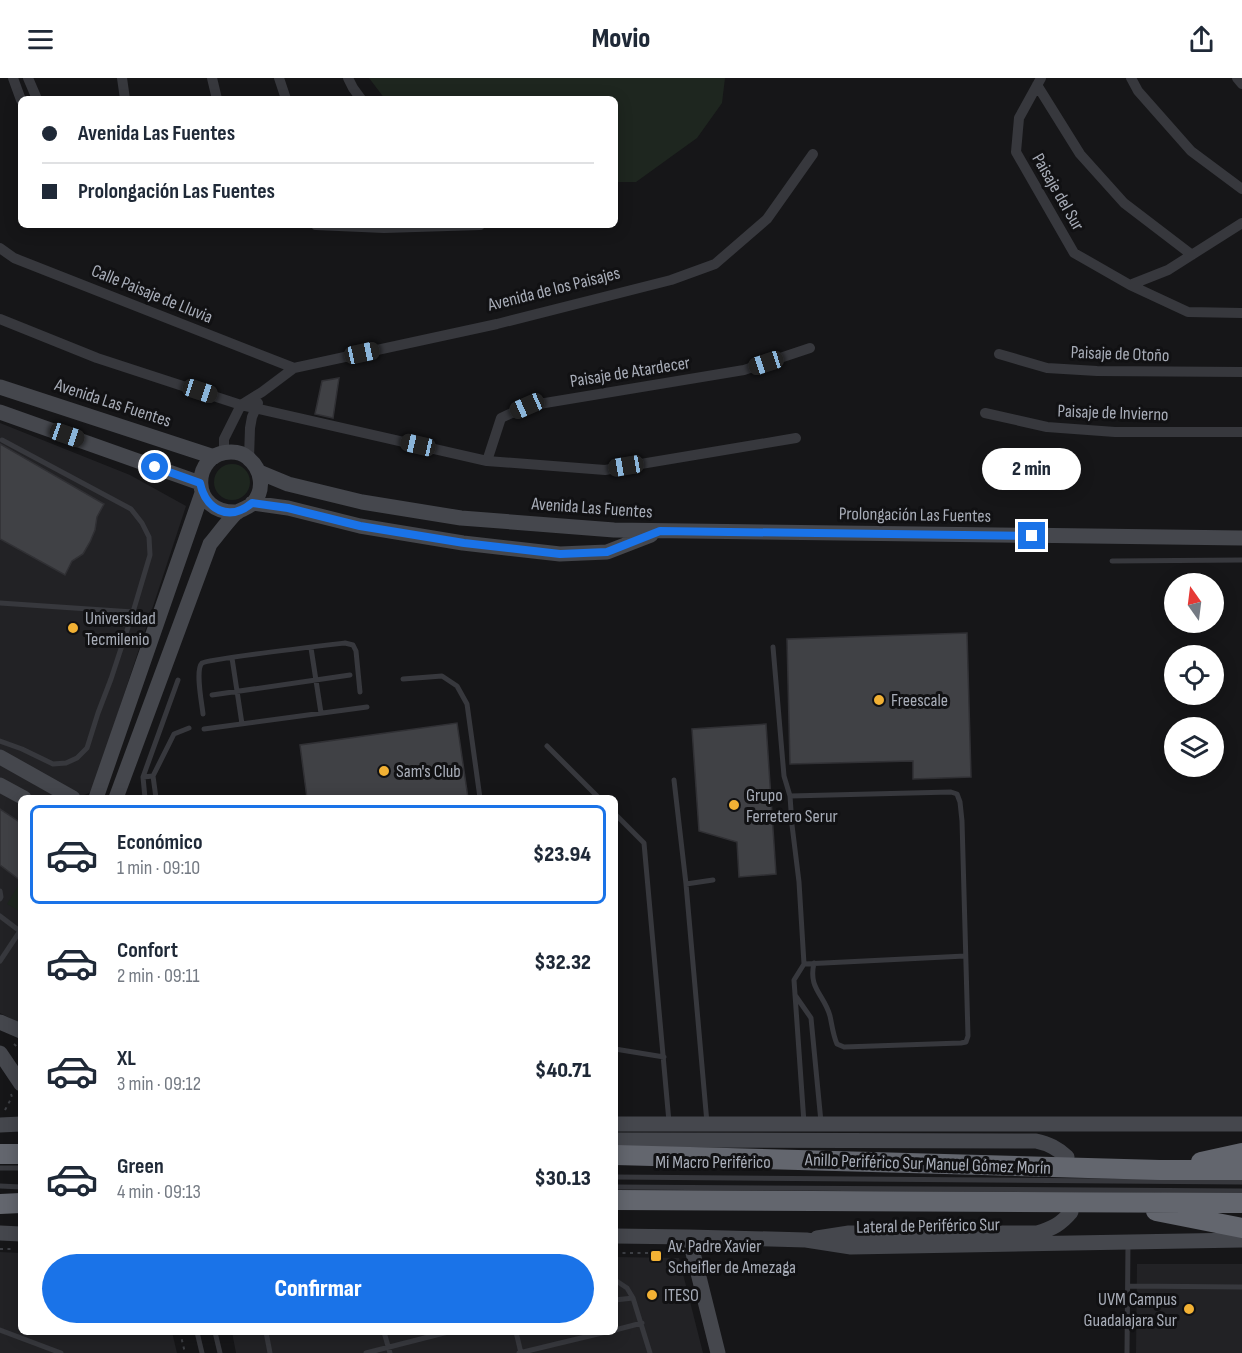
<!DOCTYPE html>
<html lang="es">
<meta charset="utf-8">
<style>
:root{--surface:#fff;--page:#f6f6f7;--text:#1f2937;--muted:#747a83;--line:#e0e1e3;--accent:#1a73e8}
body{margin:0;font-family:"Sofia Sans Condensed",sans-serif;background:var(--page);color:var(--text);height:100vh;display:flex;flex-direction:column;font-size:22px;white-space:nowrap}
*{box-sizing:border-box;margin:0}
p{font-size:20px;color:var(--muted)}
.icon{flex:none;width:33px;height:33px;fill:none;stroke:currentColor;stroke-width:2;stroke-linecap:round;stroke-linejoin:round}
.map{position:relative;flex:1;overflow:hidden}
.sheet{position:absolute;left:18px;top:717px;width:600px;height:540px;display:flex;flex-direction:column;background:var(--surface);border-radius:9px;box-shadow:0 3px 15px #0003}
.sheet>*{flex:none}
.banner{position:absolute;left:18px;top:18px;width:600px;height:132px;border-radius:9px;box-shadow:0 3px 15px #0003;display:grid;align-content:center;height:132px;padding:0 24px;background:var(--surface)}
.needle{width:39px;rotate:346deg}
.tools{position:absolute;left:1164px;top:495px;display:grid;gap:12px}
.tools a{display:grid;place-items:center;width:60px;height:60px;border-radius:50%;background:var(--surface);box-shadow:0 3px 15px #0003;font-size:30px}
.end{position:absolute;width:27px;height:27px;margin:-14px;border:8px solid #1a73e8;background:#fff;box-shadow:0 0 0 3px #fff}
.from{border-radius:50%}
.bubble{position:absolute;height:42px;border-radius:21px;background:var(--surface);box-shadow:0 3px 15px #0003;font-size:20px;font-weight:800;line-height:42px;text-align:center}
.car{position:absolute;width:18px;height:36px;margin:-18px -9px;border-radius:8px;box-shadow:0 0 4px 2px #0007;background:linear-gradient(#222 24%,#8ab4d8 0 40%,#222 0 76%,#8ab4d8 0 86%,#222 0)}
.banner b{display:flex;align-items:center;gap:21px;height:57px;font-size:22px}
.banner b+b{border-top:2px solid var(--line)}
.banner i{width:15px;height:15px;background:var(--text)}
ul{padding:10px 0 0;list-style:none}
li{display:flex;align-items:center;gap:18px;height:99px;margin:0 12px 9px;padding:0 12px;border:3px solid transparent;border-radius:9px}
li div{flex:1}
li b{display:block;font-size:22px}
li em{font-style:normal;font-weight:800}
li.current{border-color:var(--accent)}
li>.icon{width:54px;height:54px;stroke-width:1.5}
.primary-button{display:flex;gap:12px;margin-top:auto;padding:12px 24px}
.primary-button a{flex:1;height:69px;border-radius:36px;background:var(--accent);color:#fff;font-size:24px;font-weight:800;line-height:69px;text-align:center}
header{display:flex;justify-content:space-between;align-items:center;height:78px;padding:0 24px;background:var(--surface);font-size:27px;font-weight:800}
.map>svg:first-child{display:block}
</style>
<header><svg class="icon" aria-label="menu" viewBox="0 0 24 24"><path d="M4 6h16M4 12h16M4 18h16"/></svg>Movio<svg class="icon" aria-label="share" viewBox="0 0 24 24"><path d="M12 15V3M7 8l5-5 5 5M5 13v7h14v-7"/></svg></header>
<div class="map">
<svg width="1242" height="1275" viewBox="0 0 1242 1275">
<rect width="100%" height="100%" fill="#161618"/>
<path fill="#222225" d="M0,345l130,52 56,31 -94,286 -11,4 3,2h-63v226l-21,-11z
M0,1174l21,1v79h151l5,21h-177z
M615,1179l64,1 24,95h-467l-4,-21h383z
M1137,1186h105v89h-106z"/>
<path fill="#1e261f" d="M369,0h356l-3,25 -25,35 -61,44h-21v-83h-230z
M214 404a18 18 0 1 1 36 0a18 18 0 1 1-36 0Z
M21,803v31l-14,-8z"/>
<path fill="#404145" stroke="#303034" stroke-width="1.5" d="M339,300l-6,40 -18,-4 7,-33z
M0,366l104,60 -7,13 -2,13 -5,12 -7,12 -11,7 -7,14 -65,-36z
M967,555l4,144 -58,2v-18l-123,3 -3,-125z
M457,645l11,75h-161l-7,-53z
M766,646l10,150 -37,3 -2,-35 -38,-11 -7,-102z
M0,731l21,14v58l-21,-16z"/>
<g fill="none" stroke-linecap="round" stroke-linejoin="round">
<path stroke="#3d3f44" stroke-width="2" stroke-dasharray="3 4.5" stroke-linecap="butt" d="M14,966l7,6
M5,1032l7,-13 -1,-3
M0,1171h12
M615,1175h63
M180,1254l5,21"/>
<path stroke="#37383d" stroke-width="5" d="M1112,483l130,-1
M0,525l133,9
M773,569l11,129 6,20 2,29 7,57 5,82 -10,16 10,143
M311,570l10,65
M232,580l10,66
M403,601l39,-3 15,10 10,18 13,94
M212,617l138,-20
M203,636c-1,-10 -8,-44 -1,-51 5,-4 126,-18 143,-20l8,2 3,6 4,41
M204,651l163,-22
M0,663l22,8 31,15 13,-1 11,-5 10,-10 11,-35 13,-34 22,-67 17,-57 -1,-18 -7,-14 -11,-14 -129,-69
M547,668l52,52
M153,698l3,22
M143,699l10,-1 21,-42 15,-6
M674,702l12,104 21,239
M790,718l161,-4 6,2 3,8 2,19 6,215 -2,6 -5,1 -117,4 -7,-3c-4,-9 -5,-19 -7,-28 -6,-22 -22,-27 -16,-53
M145,720l-2,-21 35,-97
M615,736l29,29 25,279
M686,806l27,-4
M0,813l1,6 -1,2
M0,838l21,16
M0,883l20,-30
M804,886l161,-8
M795,917l16,23 10,104
M615,971l49,8
M0,1090h21
M615,1099l627,5
M0,1108l21,1
M615,1109l627,4
M615,1202l12,8 6,10 17,55
M1128,1208l114,1
M615,1222l18,-2
M0,1252l61,23
M615,1252l27,-7
M197,1254l5,21
M215,1254l5,21
M266,1254l4,21
M384,1254l6,21
M516,1254l5,21
M366,1275l82,-21
M519,1275l87,-21
M1127,1275l1,-109"/>
<path stroke="#37383d" stroke-width="10" d="M13,0l8,22
M28,0l9,21
M122,0l3,21
M212,0l5,21
M279,0l7,21
M348,0l5,10 8,11
M1041,0l-22,40 -3,34 58,101 56,32 58,27 54,1
M1131,0l7,13 53,60 51,38
M1237,0l5,6
M1037,7l43,69 44,49 68,52
M316,147l68,3 96,-3
M0,170l14,10 280,110
M1130,207l38,-15 74,-47
M0,241l97,39 144,47 246,56 118,9 191,-32
M999,276l48,14 50,3 145,1
M985,335l62,14 68,5h127
M224,375v-14l17,-34 21,-13 32,-24 203,-44 174,-44 44,-16 52,-45 46,-65
M249,380l1,-30 2,-11 6,-14
M487,383l14,-43 26,-12 217,-36 66,-22"/>
<path stroke="#45474d" stroke-width="15" d="M0,309l214,70
M0,334l200,71
M259,394l29,12 74,18 99,16 153,12 628,8
M252,425l36,5 72,18 103,17 97,11 47,-2 44,-17
M0,679l73,41
M0,707l24,13
M96,720l106,-305
M116,720l94,-254c7,-8 19,-25 27,-32 5,-3 11,-4 16,-9 12,-13 9,-34 -5,-45 -4,-4 -11,-6 -17,-6 -40,0 -43,63 7,60
M0,944l21,9
M0,975l21,31
M615,1046h627
M0,1047l21,-1
M615,1062l421,1c13,3 21,7 31,16
M0,1155l21,1
M615,1158l74,1 117,3 45,7 391,-7
M689,1159l29,116
M817,1160l32,-5h188c15,-4 24,-9 34,-21"/>
<path stroke="#63666e" stroke-width="20" d="M0,1076h21
M615,1077l545,15h82
M1201,1084l41,-9
M615,1122l627,3
M0,1126l21,-1
M1156,1133l86,17"/>
</g>
<g fill="none" stroke-linecap="round" stroke-linejoin="round">
<path stroke="#1a73e8" stroke-width="8" d="M155,389l45,16c6,27 29,39 52,20l36,5 72,18 104,17 96,11 47,-2 53,-21 372,5"/>
</g>
<g fill="#f2b134" stroke="#111113" stroke-width="2">
<circle cx="73" cy="550" r="6"/>
<circle cx="879" cy="622" r="6"/>
<circle cx="384" cy="693" r="6"/>
<circle cx="734" cy="727" r="6"/>
<rect x="650" y="1172" width="12" height="12" rx="3"/>
<circle cx="652" cy="1217" r="6"/>
<circle cx="1189" cy="1231" r="6"/>
</g>
<g text-anchor="middle" dominant-baseline="central" stroke-width="6" stroke-linejoin="round" paint-order="stroke">
<g font-size="18" fill="#a8adb8" stroke="#111113">
<text transform="translate(1058 114) rotate(60)">Paisaje del Sur</text>
<text transform="translate(554 211) rotate(-14)">Avenida de los Paisajes</text>
<text transform="translate(152 216) rotate(22)">Calle Paisaje de Lluvia</text>
<text transform="translate(1120 276) rotate(2)">Paisaje de Otoño</text>
<text transform="translate(630 294) rotate(-9)">Paisaje de Atardecer</text>
<text transform="translate(113 325) rotate(18)">Avenida Las Fuentes</text>
<text transform="translate(1113 335) rotate(2)">Paisaje de Invierno</text>
<text transform="translate(592 430) rotate(4)">Avenida Las Fuentes</text>
<text transform="translate(915 437) rotate(1)">Prolongación Las Fuentes</text>
<text x="713" y="1084">Mi Macro Periférico</text>
<text transform="translate(928 1086) rotate(2)">Anillo Periférico Sur Manuel Gómez Morín</text>
<text transform="translate(928 1148) rotate(-1)">Lateral de Periférico Sur</text>
</g>
<g font-size="18" fill="#a8adb8" stroke="#111113" text-anchor="start">
<text x="85" y="540">Universidad<tspan x="85" dy="21">Tecmilenio</tspan></text>
<text x="891" y="622">Freescale</text>
<text x="396" y="693">Sam's Club</text>
<text x="746" y="717">Grupo<tspan x="746" dy="21">Ferretero Serur</tspan></text>
<text x="668" y="1168">Av. Padre Xavier<tspan x="668" dy="21">Scheifler de Amezaga</tspan></text>
<text x="664" y="1217">ITESO</text>
<text x="1177" y="1221" text-anchor="end">UVM Campus<tspan x="1177" dy="21">Guadalajara Sur</tspan></text>
</g>
</g>
</svg>
<div class="tools">
<a><svg class="needle" viewBox="-14 -14 28 28"><path d="M0-13l5 13h-10z" fill="#e53935"/><path d="M0 13l5-13h-10z" fill="#747a83"/></svg></a>
<a><svg class="icon" aria-label="locate" viewBox="0 0 24 24"><circle cx="12" cy="12" r="6"/><path d="M12 2v4M12 18v4M2 12h4M18 12h4"/></svg></a>
<a><svg class="icon" aria-label="layers" viewBox="0 0 24 24"><path d="M12 4l9 5-9 5-9-5zM3 14l9 5 9-5"/></svg></a>
</div>
<i class="end from" style="left:155px;top:389px"></i>
<i class="end" style="left:1032px;top:458px"></i>
<div class="bubble" style="left:982px;top:370px;width:99px">2 min</div>
<i class="car" style="left:362px;top:275px;rotate:78deg"></i>
<i class="car" style="left:766px;top:285px;rotate:252deg"></i>
<i class="car" style="left:200px;top:313px;rotate:108deg"></i>
<i class="car" style="left:527px;top:328px;rotate:246deg"></i>
<i class="car" style="left:67px;top:357px;rotate:109deg"></i>
<i class="car" style="left:418px;top:367px;rotate:283deg"></i>
<i class="car" style="left:626px;top:388px;rotate:260deg"></i>
<div class="banner">
<b><i class="from"></i>Avenida Las Fuentes</b>
<b><i></i>Prolongación Las Fuentes</b>
</div>
<section class="sheet">
<ul>
<li class="current"><svg class="icon" aria-label="car" viewBox="0 0 24 24"><path d="M5 17H2v-5l4-1 3-4h7l3 4 3 1v5h-3M9 17h6M6 11h13"/><circle cx="7" cy="17" r="2"/><circle cx="17" cy="17" r="2"/></svg><div><b>Económico</b><p>1 min · 09:10</p></div><em>$23.94</em></li>
<li><svg class="icon" aria-label="car" viewBox="0 0 24 24"><path d="M5 17H2v-5l4-1 3-4h7l3 4 3 1v5h-3M9 17h6M6 11h13"/><circle cx="7" cy="17" r="2"/><circle cx="17" cy="17" r="2"/></svg><div><b>Confort</b><p>2 min · 09:11</p></div><em>$32.32</em></li>
<li><svg class="icon" aria-label="car" viewBox="0 0 24 24"><path d="M5 17H2v-5l4-1 3-4h7l3 4 3 1v5h-3M9 17h6M6 11h13"/><circle cx="7" cy="17" r="2"/><circle cx="17" cy="17" r="2"/></svg><div><b>XL</b><p>3 min · 09:12</p></div><em>$40.71</em></li>
<li><svg class="icon" aria-label="car" viewBox="0 0 24 24"><path d="M5 17H2v-5l4-1 3-4h7l3 4 3 1v5h-3M9 17h6M6 11h13"/><circle cx="7" cy="17" r="2"/><circle cx="17" cy="17" r="2"/></svg><div><b>Green</b><p>4 min · 09:13</p></div><em>$30.13</em></li>
</ul>
<div class="primary-button"><a>Confirmar</a></div>
</section>
</div>
